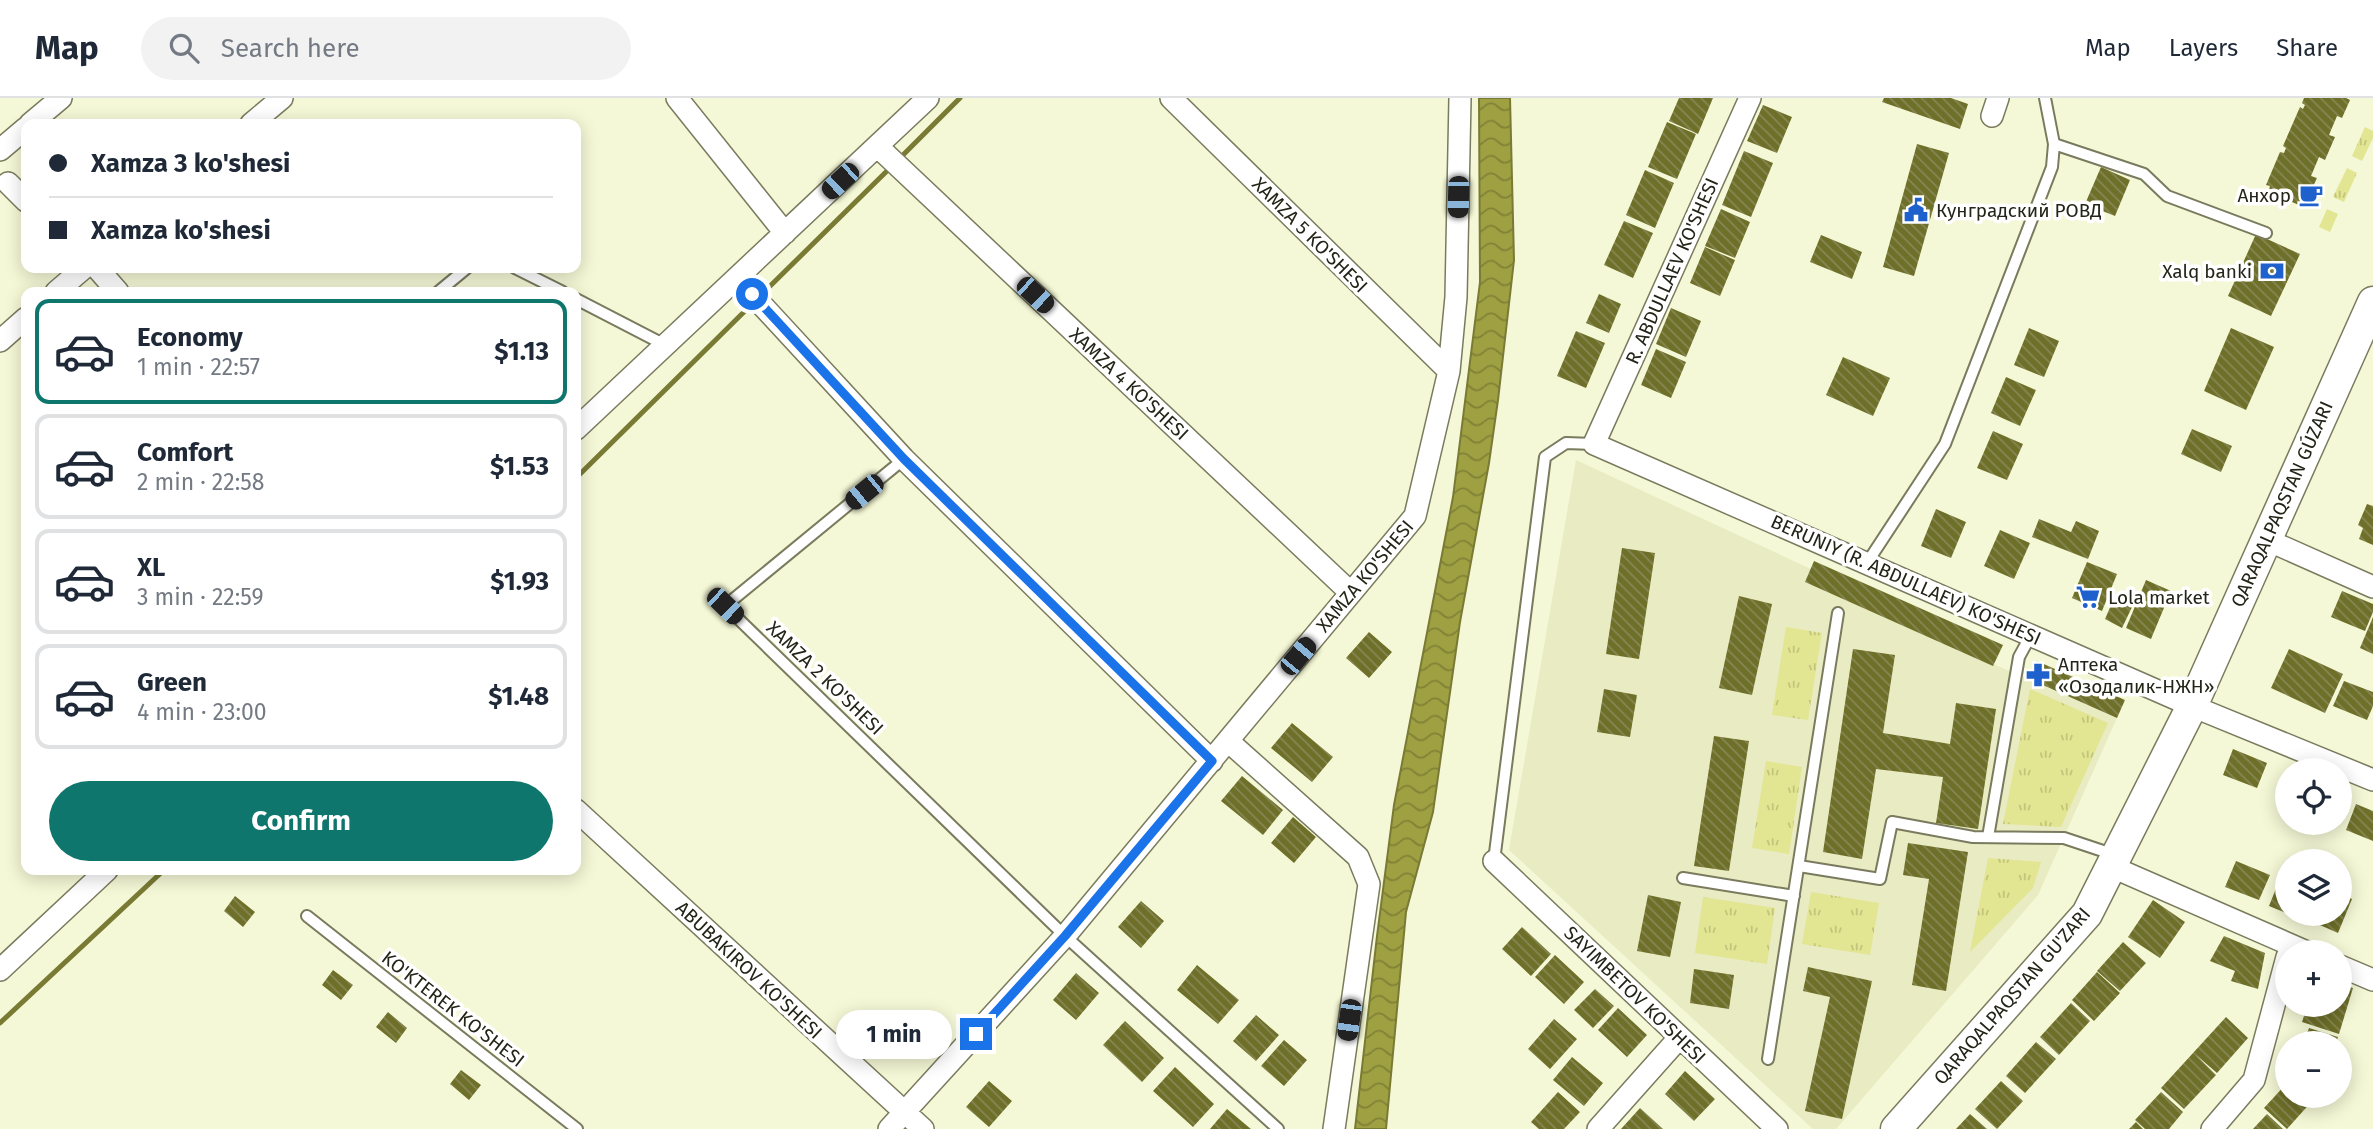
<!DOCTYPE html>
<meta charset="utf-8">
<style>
:root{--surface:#fff;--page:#f2f2f3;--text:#1f2937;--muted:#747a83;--line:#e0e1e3;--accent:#0f766e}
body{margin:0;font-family:"Fira Sans",sans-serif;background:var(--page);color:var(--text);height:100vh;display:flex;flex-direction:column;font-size:26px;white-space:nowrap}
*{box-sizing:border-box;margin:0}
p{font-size:23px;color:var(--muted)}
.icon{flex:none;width:38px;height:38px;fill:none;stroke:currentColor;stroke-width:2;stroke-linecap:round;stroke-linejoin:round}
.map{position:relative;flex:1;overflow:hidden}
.drawer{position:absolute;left:21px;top:189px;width:560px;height:588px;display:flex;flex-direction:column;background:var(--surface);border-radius:14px;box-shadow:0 4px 18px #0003}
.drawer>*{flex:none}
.hud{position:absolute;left:21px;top:21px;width:560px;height:154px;border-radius:14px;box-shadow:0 4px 18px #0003;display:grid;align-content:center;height:154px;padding:0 28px;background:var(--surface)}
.fabs{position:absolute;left:2275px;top:660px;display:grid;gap:14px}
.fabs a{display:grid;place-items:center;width:77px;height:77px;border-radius:50%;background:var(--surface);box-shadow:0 4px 18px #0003;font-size:35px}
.end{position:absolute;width:32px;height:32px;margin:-16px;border:9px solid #1a73e8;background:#fff;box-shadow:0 0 0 4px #fff}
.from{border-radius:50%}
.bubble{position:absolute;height:49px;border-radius:24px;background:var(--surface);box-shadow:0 4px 18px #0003;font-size:23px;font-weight:700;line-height:49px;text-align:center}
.car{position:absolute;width:21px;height:42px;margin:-21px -10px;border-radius:9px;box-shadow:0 0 5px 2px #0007;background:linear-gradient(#222 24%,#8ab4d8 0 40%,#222 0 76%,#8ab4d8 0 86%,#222 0)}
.hud b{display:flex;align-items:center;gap:24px;height:66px;font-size:26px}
.hud b+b{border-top:2px solid var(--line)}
.hud i{width:18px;height:18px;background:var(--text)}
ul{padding:12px 0 0;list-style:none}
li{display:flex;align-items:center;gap:21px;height:105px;margin:0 14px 10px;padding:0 14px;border:4px solid var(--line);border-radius:14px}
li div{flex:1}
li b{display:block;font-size:26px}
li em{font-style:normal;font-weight:700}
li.active{border-color:var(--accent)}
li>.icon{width:63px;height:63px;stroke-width:1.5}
.action{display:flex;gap:14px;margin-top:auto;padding:14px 28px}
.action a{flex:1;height:80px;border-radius:42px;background:var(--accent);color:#fff;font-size:28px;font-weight:700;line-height:80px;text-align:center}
header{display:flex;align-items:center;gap:42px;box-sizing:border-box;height:98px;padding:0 35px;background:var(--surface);border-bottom:2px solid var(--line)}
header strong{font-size:33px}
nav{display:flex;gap:38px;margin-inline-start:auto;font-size:24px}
.search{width:490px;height:63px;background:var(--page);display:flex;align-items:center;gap:18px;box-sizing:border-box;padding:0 24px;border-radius:38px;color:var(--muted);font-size:26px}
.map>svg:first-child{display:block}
</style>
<header>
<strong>Map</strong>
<div class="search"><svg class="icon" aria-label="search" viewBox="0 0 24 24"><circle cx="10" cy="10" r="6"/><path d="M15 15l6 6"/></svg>Search here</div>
<nav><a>Map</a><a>Layers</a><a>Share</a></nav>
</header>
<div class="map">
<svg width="2373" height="1031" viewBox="0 0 2373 1031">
<defs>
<pattern id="grass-tufts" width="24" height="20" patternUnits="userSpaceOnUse" patternTransform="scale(1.75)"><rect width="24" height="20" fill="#e2e591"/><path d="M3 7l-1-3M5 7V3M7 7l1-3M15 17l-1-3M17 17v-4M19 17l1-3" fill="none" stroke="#c2c47c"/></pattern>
<pattern id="water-waves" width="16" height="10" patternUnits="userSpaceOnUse" patternTransform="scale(1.75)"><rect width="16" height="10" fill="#9ea042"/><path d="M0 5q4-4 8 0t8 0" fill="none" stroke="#818236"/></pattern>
<pattern id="building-back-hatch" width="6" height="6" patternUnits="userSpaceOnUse" patternTransform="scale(1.75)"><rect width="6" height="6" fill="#6e6f28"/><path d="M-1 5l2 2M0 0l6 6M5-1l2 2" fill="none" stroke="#868754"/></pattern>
</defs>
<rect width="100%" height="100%" fill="#f5f8d6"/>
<path fill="#e9ebc2" d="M1576,362l235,109 -6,13 312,136 -79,177 -202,234h-23l-304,-279z"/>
<path fill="url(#grass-tufts)" d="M2365,29l8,4v7l-11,23 -10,-5z
M2347,70l10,5 -13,29 -11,-5z
M2327,111l11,5 -8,18 -11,-5z
M1786,529l36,6 -14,87 -36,-5z
M2030,591l78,34 -47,104 -58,-3z
M1766,663l36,6 -13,87 -37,-6z
M1988,760l53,4 -8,26 -63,64z
M1811,794l68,11 -9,52 -68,-11z
M1703,799l72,11 -8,56 -72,-11z"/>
<path fill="url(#water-waves)" stroke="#797b35" stroke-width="2" d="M1479,0h31l4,162 -16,140 -9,63 -29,159 -27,190 -27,100 -20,217h-31l22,-193 17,-131 59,-308 27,-215z"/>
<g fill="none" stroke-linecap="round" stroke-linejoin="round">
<path stroke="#797b35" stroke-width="5" d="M898,62l62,-62
M761,197l130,-128
M576,380l178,-176
M0,925l164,-153"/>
</g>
<path fill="url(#building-back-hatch)" d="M1679,0h34l-15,36 -29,-13z
M1884,0h67l17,6 -8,25 -78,-27z
M2304,0h42l4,2 -8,18 -5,-2 -8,19 6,2 -10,23 -6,-3 -8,19 6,2 -8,17 -5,-2 -5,12 -31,-13 2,-6 -4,-1 14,-33 4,1 2,-5 -3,-2 17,-39 3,2 2,-4 -3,-2z
M1763,7l29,12 -15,36 -30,-12z
M1667,24l29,12 -19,45 -29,-12z
M1917,46l32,9 -35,123 -31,-9z
M1744,53l29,12 -22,54 -29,-12z
M2101,69l29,13 -15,36 -30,-12z
M1645,72l29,13 -19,45 -29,-13z
M1721,111l29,13 -15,36 -30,-12z
M1624,123l29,12 -20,45 -29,-13z
M2256,136l44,20 -29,62 -43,-20z
M1821,137l41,17 -10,27 -42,-17z
M1705,149l30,13 -15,36 -30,-13z
M1599,196l22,10 -12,29 -23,-10z
M1671,210l30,13 -15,36 -30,-13z
M2029,230l30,13 -15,36 -30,-12z
M2231,230l43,19 -28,63 -42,-19z
M1576,233l29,12 -19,45 -29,-12z
M1656,251l30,13 -15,36 -30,-13z
M1843,259l47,21 -17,38 -47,-21z
M2006,279l30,13 -16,36 -29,-13z
M2192,331l40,17 -11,26 -40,-18z
M1993,333l30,13 -16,36 -30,-12z
M2367,406l6,2v39l-14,-6 4,-11 -5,-3z
M1936,411l30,13 -15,36 -30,-12z
M2039,421l32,13 5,-11 23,10 -11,28 -56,-22z
M2000,432l30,13 -16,36 -30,-13z
M1622,450l33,5 -16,106 -33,-5z
M1814,463l189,84 -10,21 -188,-84z
M2087,464l30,12 -15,37 -30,-13z
M2146,482l25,11 -20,48 -25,-11z
M2342,493l31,13v8l-8,19 -34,-14z
M1739,498l33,8 -20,91 -33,-7z
M2115,498l18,9 -11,23 -17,-9z
M2373,519v37l-13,-6z
M1369,534l23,20 -23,26 -23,-20z
M1853,551l42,6 -12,78 67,11 6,-41 40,6 -18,120 -42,-6 7,-46 -67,-8 -14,90 -39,-7z
M2289,551l54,25 -18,39 -54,-25z
M2037,563l88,39 -8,18 -88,-39z
M2344,583l29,11v14l-6,14 -34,-14z
M1604,591l33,6 -7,42 -33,-5z
M1292,625l41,34 -21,25 -41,-34z
M1714,638l35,5 -20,130 -35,-5z
M2233,651l34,14 -10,25 -34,-13z
M1242,678l41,34 -20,25 -42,-34z
M2356,706l17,7v30l-27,-11z
M1293,719l23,20 -22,26 -23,-20z
M1908,745l60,9 -22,139 -34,-6 17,-106 -26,-4z
M2236,763l34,14 -11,25 -34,-13z
M2279,783l8,3v30h18l-2,6 -34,-14z
M2340,796l12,5 -14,34 -25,-11 3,-8h24z
M1648,797l33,7 -11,55 -33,-6z
M235,798l20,16 -12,15 -19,-16z
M2153,802l32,22 -25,36 -32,-21z
M1141,803l23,20 -23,27 -23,-21z
M1522,829l29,27 -20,22 -29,-27z
M2224,838l41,17 -7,36 -27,-8 4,-10 -25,-10z
M2123,844l23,21 -26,28 -23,-20z
M1555,857l29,27 -20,22 -29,-27z
M1197,867l42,35 -21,24 -41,-34z
M1808,869l64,14 -30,138 -37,-8 25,-114 -27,-6z
M1694,871l40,6 -5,34 -39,-6z
M333,872l20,15 -12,15 -19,-15z
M2097,874l23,21 -26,28 -22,-21z
M1076,875l23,20 -23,27 -23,-20z
M2340,886l13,4 -14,46 -37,-12 6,-18h32z
M1595,891l19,17 -21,22 -19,-18z
M2071,905l19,18 -31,34 -19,-18z
M1618,910l29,27 -20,22 -29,-27z
M388,914l19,16 -11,15 -20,-16z
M1256,917l23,20 -23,26 -23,-20z
M2226,919l22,21 -31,35 -21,-18 20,20 -32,34 -23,-21z
M1554,921l23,20 -27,30 -22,-20z
M1125,923l39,37 -22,24 -39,-37z
M2309,930l29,9 -2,6h-33z
M1284,942l23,20 -23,26 -23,-20z
M2036,944l20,17 -31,34 -19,-17z
M1572,959l31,26 -19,23 -31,-26z
M1175,969l39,37 -21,23 -40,-36z
M461,972l20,15 -12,15 -19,-16z
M1685,973l30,28 -21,22 -29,-27z
M989,983l23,20 -23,26 -23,-20z
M2001,983l22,20 -26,28 -22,-20z
M2287,985v13h21l5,4 -26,29 -23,-21z
M1558,994l22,20 -16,17h-25l-8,-7z
M2161,994l22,20 -14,17h-24l-10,-9z
M1640,1010l23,21h-42z
M1227,1011l24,20h-41z
M1970,1016l17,15h-31z
M2267,1016l16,15h-30z
M2136,1024l7,7h-14z"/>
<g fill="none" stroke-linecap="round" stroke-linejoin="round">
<g stroke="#7a7b5e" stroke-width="14">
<path id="lane" d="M2054,46l90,30 23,22 99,37
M515,170l48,24
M438,194l29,-24
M576,201l89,46
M904,361l-179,147 340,330 213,193
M1867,465l78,-119 107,-277 2,-23 -9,-46
M1988,739l31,-180 12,-22
M1494,763l51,-404 21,-14 28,1
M1799,768l81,13 12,-57 81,15 91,1 51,17
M1683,780l111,18
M307,818l270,213
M1768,961l70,-446"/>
</g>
<g stroke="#7a7b5e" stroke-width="24">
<path id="street" d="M677,0l108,135
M1171,0l278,273
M1750,0l-156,346 598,262 181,74
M1992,18l6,-18
M30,26l31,-26
M251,26l31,-26
M877,48l474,447
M0,52l26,-22
M8,85l18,18
M97,170l21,24
M737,180l167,181 308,302
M56,194l28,-24
M0,243l26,-23
M576,331l352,-331
M2265,441l108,48
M1228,643l130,116 11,27 -35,245
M576,712l347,319
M1494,763l283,268
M2110,768l197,86
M2340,868l33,14
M0,872l107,-100
M889,1031l176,-193 350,-420 34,-145 7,-74 4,-199
M1598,1031l81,-91
M2212,1031l42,-49 33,-123"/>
</g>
<g stroke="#7a7b5e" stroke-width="33">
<path id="secondary" d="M1896,1031l191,-215 105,-208 181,-404"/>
</g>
<use href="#lane" stroke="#fff" stroke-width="10"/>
<use href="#street" stroke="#fff" stroke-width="21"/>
<use href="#secondary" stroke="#fff" stroke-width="30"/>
</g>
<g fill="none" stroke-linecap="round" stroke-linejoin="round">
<path stroke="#1a73e8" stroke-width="9" d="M752,196l152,165 308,302 -147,175 -89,98"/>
</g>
<defs>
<g id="cafe-bare" transform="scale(1.89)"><path d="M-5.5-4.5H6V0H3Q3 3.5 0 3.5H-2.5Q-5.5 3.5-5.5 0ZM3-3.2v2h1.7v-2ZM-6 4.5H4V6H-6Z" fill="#1f61cc" stroke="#fff" stroke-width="2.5" paint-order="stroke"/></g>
<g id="civic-bare" transform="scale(1.89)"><path d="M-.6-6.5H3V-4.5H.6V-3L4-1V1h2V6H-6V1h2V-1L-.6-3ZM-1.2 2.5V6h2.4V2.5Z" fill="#1f61cc" stroke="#fff" stroke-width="2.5" paint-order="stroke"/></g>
<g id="bank-bare" transform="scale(1.89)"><path d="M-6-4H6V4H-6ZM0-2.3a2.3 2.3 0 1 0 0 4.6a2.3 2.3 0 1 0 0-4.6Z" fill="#1f61cc" stroke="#fff" stroke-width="2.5" paint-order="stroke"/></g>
<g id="supermarket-bare" transform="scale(1.89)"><path d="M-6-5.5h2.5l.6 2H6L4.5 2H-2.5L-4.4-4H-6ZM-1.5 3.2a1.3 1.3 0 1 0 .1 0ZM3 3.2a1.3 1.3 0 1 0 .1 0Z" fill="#1f61cc" stroke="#fff" stroke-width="2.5" paint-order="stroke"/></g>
<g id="pharmacy-bare" transform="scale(1.89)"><path d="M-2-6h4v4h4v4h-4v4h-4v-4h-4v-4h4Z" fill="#1f61cc" stroke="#fff" stroke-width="2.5" paint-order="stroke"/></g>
</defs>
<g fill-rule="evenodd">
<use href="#cafe-bare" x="2311" y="97"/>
<use href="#civic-bare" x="1916" y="112"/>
<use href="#bank-bare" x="2272" y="173"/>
<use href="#supermarket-bare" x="2088" y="499"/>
<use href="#pharmacy-bare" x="2038" y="577"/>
</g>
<g text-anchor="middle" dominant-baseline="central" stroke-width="7" stroke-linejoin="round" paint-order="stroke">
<g font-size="19" fill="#242518" stroke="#fff" text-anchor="start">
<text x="2291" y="97" text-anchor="end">Анхор</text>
<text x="1936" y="112">Кунградский РОВД</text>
<text x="2252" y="173" text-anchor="end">Xalq banki</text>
<text x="2108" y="499">Lola market</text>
<text x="2058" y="566">Аптека<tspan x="2058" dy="22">«Озодалик-НЖН»</tspan></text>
</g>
<g font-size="19" fill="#242518" stroke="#fff">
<text transform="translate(1310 137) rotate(45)">XAMZA 5 KO'SHESI</text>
<text transform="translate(1672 173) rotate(-66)">R. ABDULLAEV KO'SHESI</text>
<text transform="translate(1129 286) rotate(43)">XAMZA 4 KO'SHESI</text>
<text transform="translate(2282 406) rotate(-66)">QARAQALPAQSTAN GÚZARI</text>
<text transform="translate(1365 478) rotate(-50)">XAMZA KO'SHESI</text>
<text transform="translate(1906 482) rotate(24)">BERUNIY (R. ABDULLAEV) KO'SHESI</text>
<text transform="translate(825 580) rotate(44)">XAMZA 2 KO'SHESI</text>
<text transform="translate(749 872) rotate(43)">ABUBAKIROV KO'SHESI</text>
<text transform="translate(1635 897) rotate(44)">SAYIMBETOV KO'SHESI</text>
<text transform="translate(2012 898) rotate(-49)">QARAQALPAQSTAN GU'ZARI</text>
<text transform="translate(453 911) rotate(38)">KO'KTEREK KO'SHESI</text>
</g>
</g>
</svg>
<div class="fabs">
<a><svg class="icon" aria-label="locate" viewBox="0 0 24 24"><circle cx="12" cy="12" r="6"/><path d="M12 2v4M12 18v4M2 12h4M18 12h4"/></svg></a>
<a><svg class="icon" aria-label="layers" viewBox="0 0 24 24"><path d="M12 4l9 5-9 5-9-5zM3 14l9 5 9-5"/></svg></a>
<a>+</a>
<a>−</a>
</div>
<i class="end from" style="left:752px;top:196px"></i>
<i class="end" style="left:976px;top:936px"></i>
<div class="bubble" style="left:836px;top:912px;width:116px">1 min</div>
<i class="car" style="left:840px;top:83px;rotate:227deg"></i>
<i class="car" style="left:1458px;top:99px;rotate:181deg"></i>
<i class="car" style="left:1035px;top:197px;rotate:133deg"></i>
<i class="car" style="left:864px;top:394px;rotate:231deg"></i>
<i class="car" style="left:725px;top:508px;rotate:134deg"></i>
<i class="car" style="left:1298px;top:558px;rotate:40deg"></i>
<i class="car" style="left:1349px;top:922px;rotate:188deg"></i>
<div class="hud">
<b><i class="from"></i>Xamza 3 ko'shesi</b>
<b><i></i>Xamza ko'shesi</b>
</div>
<section class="drawer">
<ul>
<li class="active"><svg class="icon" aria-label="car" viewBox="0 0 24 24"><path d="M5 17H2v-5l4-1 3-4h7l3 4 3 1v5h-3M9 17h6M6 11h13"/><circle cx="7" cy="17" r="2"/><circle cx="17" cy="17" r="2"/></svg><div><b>Economy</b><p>1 min · 22:57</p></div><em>$1.13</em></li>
<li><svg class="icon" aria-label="car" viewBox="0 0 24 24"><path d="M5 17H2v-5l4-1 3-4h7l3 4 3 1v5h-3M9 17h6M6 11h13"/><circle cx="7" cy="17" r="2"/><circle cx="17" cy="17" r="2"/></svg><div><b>Comfort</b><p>2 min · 22:58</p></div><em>$1.53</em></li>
<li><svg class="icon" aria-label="car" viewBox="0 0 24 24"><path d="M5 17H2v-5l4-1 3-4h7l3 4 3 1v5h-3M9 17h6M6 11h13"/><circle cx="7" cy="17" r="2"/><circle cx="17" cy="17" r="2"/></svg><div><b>XL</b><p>3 min · 22:59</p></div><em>$1.93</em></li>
<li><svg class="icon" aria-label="car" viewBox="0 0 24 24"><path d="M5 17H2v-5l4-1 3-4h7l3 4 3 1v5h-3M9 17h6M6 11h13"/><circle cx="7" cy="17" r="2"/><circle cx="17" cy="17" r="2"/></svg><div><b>Green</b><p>4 min · 23:00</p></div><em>$1.48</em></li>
</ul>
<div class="action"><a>Confirm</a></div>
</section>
</div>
